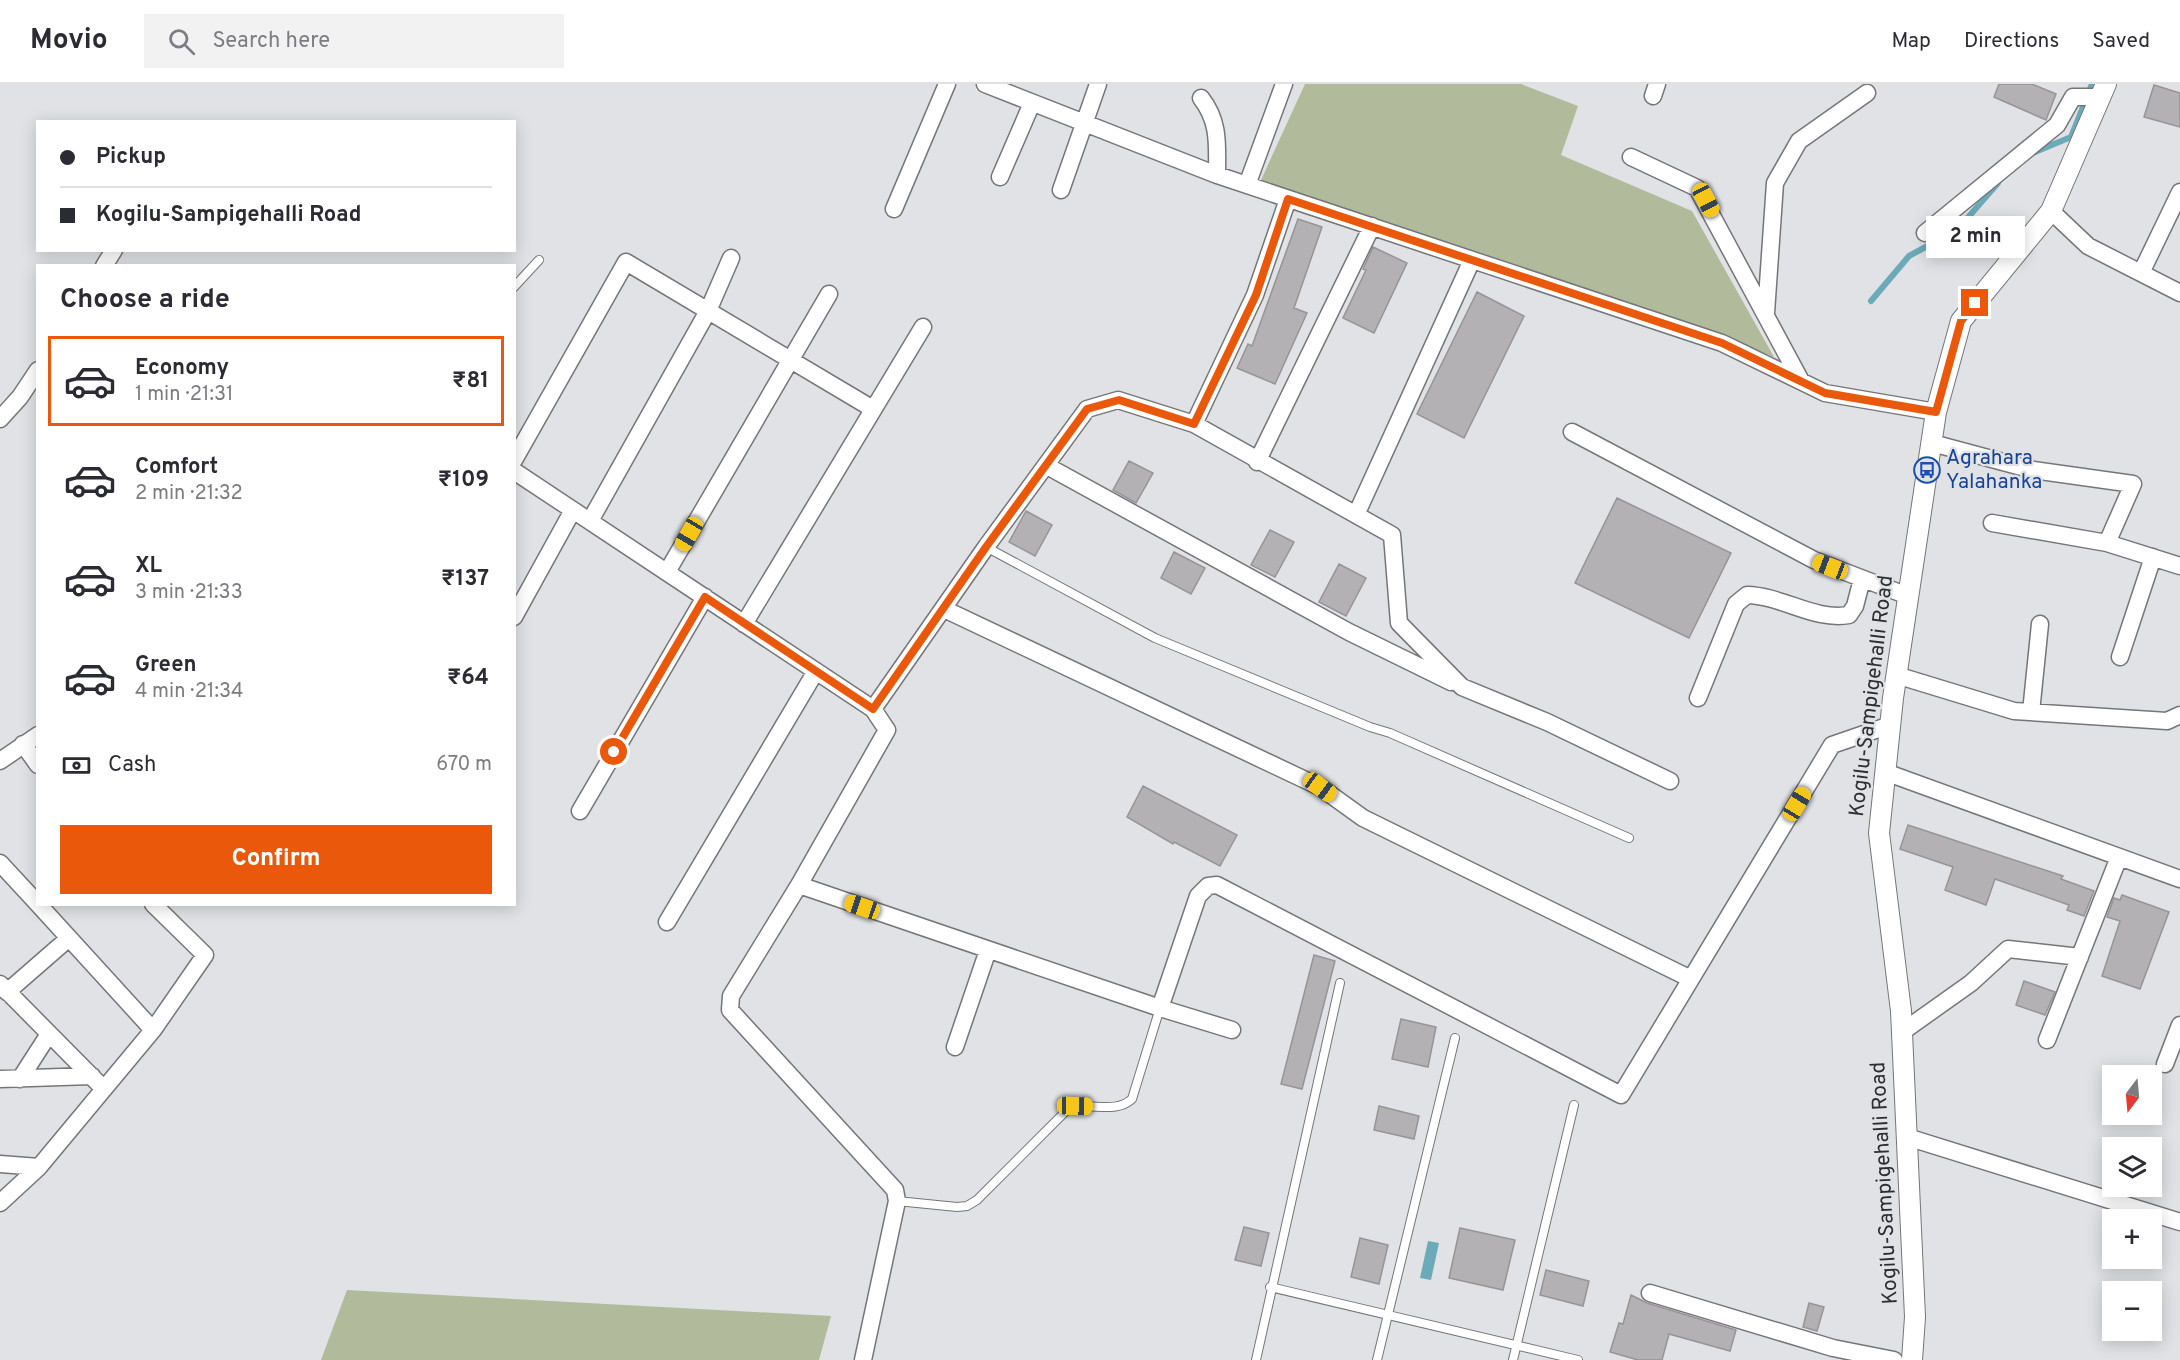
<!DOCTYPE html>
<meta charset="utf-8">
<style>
:root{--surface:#fff;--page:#f2f2f3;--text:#2b2b33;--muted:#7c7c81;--line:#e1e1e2;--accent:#ea580c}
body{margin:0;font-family:Overpass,sans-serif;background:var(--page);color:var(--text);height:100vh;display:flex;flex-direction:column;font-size:22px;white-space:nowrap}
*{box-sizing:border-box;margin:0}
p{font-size:20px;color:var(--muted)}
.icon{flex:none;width:33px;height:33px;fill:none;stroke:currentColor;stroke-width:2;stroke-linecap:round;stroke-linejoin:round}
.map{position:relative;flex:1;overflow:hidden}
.sheet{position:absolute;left:36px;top:180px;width:480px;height:642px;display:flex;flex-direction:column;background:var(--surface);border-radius:0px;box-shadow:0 3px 15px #0003}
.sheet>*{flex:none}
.guide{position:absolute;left:36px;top:36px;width:480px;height:132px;border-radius:0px;box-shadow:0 3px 15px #0003;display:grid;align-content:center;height:132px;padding:0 24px;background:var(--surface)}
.needle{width:39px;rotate:196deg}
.controls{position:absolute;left:2102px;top:981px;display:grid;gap:12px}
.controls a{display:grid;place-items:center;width:60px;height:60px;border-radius:0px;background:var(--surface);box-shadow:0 3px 15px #0003;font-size:30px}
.end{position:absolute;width:27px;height:27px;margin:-14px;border:8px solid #ea580c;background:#fff;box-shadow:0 0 0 3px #fff}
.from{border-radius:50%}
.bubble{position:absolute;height:42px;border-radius:0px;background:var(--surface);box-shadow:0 3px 15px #0003;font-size:20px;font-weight:700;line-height:42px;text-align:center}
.car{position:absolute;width:18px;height:36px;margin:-18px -9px;border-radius:8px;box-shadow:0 0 4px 2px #0007;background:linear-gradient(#f5c518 24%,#345 0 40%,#f5c518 0 76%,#345 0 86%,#f5c518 0)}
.guide b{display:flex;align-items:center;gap:21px;height:57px;font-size:22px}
.guide b+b{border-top:2px solid var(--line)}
.guide i{width:15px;height:15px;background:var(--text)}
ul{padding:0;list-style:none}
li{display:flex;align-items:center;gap:18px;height:90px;margin:0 12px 9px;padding:0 12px;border:3px solid transparent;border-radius:0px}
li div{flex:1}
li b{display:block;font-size:22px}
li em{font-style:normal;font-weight:700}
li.current{border-color:var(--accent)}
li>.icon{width:54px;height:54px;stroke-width:1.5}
h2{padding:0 24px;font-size:27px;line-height:72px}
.pay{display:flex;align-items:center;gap:15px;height:66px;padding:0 24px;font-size:22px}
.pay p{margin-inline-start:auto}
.primary-button{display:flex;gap:12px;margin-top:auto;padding:12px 24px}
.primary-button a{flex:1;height:69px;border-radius:0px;background:var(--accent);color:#fff;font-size:24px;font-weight:700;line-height:69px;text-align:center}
header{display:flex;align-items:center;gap:36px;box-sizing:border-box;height:84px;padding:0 30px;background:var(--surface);border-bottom:2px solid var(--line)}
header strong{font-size:28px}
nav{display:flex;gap:33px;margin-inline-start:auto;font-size:21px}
.search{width:420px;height:54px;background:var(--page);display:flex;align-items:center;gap:15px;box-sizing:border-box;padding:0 21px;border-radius:0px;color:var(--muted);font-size:22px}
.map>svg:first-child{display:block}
</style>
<header>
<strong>Movio</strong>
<div class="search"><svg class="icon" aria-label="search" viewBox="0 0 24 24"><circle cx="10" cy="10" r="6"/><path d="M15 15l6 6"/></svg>Search here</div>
<nav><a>Map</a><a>Directions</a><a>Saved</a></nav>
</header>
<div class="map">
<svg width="2180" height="1276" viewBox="0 0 2180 1276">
<rect width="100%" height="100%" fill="#e0e2e5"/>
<path fill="#b1ba9a" d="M1305,0h216l57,22 -17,49 131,56 82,146 -84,-33 -429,-144z
M347,1206l484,26 -12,44h-498z"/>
<path fill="#6aaab9" d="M1428,1157l11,2 -8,37 -11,-2z"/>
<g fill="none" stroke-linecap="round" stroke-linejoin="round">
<path stroke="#6aaab9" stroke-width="6" d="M2035,68l36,-15 21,-53
M1871,217l38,-45 48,-26 41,-47"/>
</g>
<path fill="#b3b1b3" stroke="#979496" stroke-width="1.5" d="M1999,0h33l24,10 -10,26 -52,-23z
M2154,1l26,8v34l-36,-10z
M1298,135l24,8 -28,81 13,5 -32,71 -38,-16 11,-24 4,2z
M1373,163l34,16 -33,70 -31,-15 23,-48 -3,-1z
M1477,208l47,24 -60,122 -47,-24z
M1129,377l24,12 -17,30 -23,-13z
M1617,414l114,55 -42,85 -114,-55z
M1026,427l26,14 -17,31 -26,-14z
M1270,446l24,12 -19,35 -24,-12z
M1174,468l31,16 -14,26 -30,-16z
M1339,480l27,14 -20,38 -27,-14z
M1143,702l94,49 -17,31 -46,-24 -1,2 -46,-27z
M1908,741l155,51 -2,3 33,12 -10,25 -17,-6 2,-5 -74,-26 -9,26 -41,-15 8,-23 -53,-18z
M2122,811l47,17 -29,77 -38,-13 18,-55 -13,-4 7,-19 6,2z
M1314,871l21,6 -33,128 -21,-5z
M2024,897l31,11 -10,23 -29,-10z
M1401,935l35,8 -8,40 -36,-8z
M1379,1022l40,10 -5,23 -40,-9z
M1244,1143l25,6 -8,33 -26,-6z
M1460,1144l55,12 -12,50 -54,-12z
M1360,1154l28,7 -9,39 -28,-7z
M1546,1186l43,11 -6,25 -43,-11z
M1631,1211l16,8 89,27 -6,21 -61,-17 -7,26h-24l-28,-8 9,-29 4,1z
M1809,1219l15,4 -7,24 -14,-4z"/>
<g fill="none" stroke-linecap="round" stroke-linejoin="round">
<g stroke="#757679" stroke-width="10">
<path id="service" d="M514,203l25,-27
M986,463l169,91 215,89 20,6 239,105
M897,1117l60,6 10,-1 10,-6 89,-89c20,-12 47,5 66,-12l28,-91
M1270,1203l308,73
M1256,1276l84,-377
M1377,1276l78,-322
M1513,1276l61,-255"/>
</g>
<g stroke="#757679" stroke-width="19">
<path id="minor" d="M985,0l232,91 505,168 103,50 111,19
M1653,12l4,-12
M1201,14c19,24 16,48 16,77
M1631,73l66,31 104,193
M1000,93l32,-74
M1247,101l37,-101
M1061,106l37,-106
M894,125l53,-125
M2051,127l37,35 92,47
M1925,149l132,-108 16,-28h27
M104,182l10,-16
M2141,189l39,-81
M1766,229l9,-130 24,-42 68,-48
M0,335l20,-22 18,-27
M1194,340l61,-129 33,-96
M1572,348l242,128 94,36
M1932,359l101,27 100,14 -26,59 73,23
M514,376l112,-198 247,147
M1257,378l115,-236
M1047,382l302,166 102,50
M514,387l359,238 14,21 -88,155 -68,111 -1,14 165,180 2,11 -34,159
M1356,431l116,-255
M590,437l118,-210 23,-53
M1992,439l115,20
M667,488l162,-278
M944,525l376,178 43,31 328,161
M514,533l59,-107
M744,540l179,-297
M2120,573l33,-100
M1896,591l118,36 153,10 13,-6
M1698,614l38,-94 11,-9c36,1 67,26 102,20l6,-9 7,-27
M873,625l113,-162 101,-138 31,-9 76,24 198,111 7,88 63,64 85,35 123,59
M2031,628l9,-88
M23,660l15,21
M0,677l38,-26
M1885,688l295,107
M580,727l125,-214
M0,779l38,41
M799,801l361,123 38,-112 10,-10 9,-1 404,210 211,-350 58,-20
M38,820l115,126 -114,137
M667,838l149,-251
M0,900l104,105
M7,908l62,-54
M1160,924l72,22
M153,946l52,-75 -52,-51
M1902,948l69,-49 37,-34 72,8
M2047,956l72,-183
M955,963l33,-97
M2165,980l15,-39
M0,995l92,-3
M20,995l29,-45
M1907,1053l273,85
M0,1080l39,3 -39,36
M1650,1209l183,55 61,12"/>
</g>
<g stroke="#757679" stroke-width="22">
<path id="tertiary" d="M1912,1276l3,-43 -14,-306 -22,-178 14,-135 43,-286 25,-91 90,-110 55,-127"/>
</g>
<use href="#service" stroke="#fff" stroke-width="8"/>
<use href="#minor" stroke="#fff" stroke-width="16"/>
<use href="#tertiary" stroke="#fff" stroke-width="20"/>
</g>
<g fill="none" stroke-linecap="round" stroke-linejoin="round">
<path stroke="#ea580c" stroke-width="8" d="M614,668l91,-155 168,112 113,-162 101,-138 32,-9 75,24 62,-129 32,-96 434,144 103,50 111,19 25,-91 14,-18"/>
</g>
<defs>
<g id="bus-ring" transform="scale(1.35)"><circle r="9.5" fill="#e0e2e5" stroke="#1a4fb4" stroke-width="1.5"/><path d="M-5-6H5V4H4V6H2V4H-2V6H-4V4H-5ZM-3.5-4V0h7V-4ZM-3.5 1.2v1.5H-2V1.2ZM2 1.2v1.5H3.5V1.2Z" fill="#1a4fb4"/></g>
</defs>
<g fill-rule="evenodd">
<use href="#bus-ring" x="1927" y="386"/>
</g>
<g text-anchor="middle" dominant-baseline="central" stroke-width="4.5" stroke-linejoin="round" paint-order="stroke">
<g font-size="21" fill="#164399" stroke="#e0e2e5" text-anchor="start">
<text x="1946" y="374">Agrahara<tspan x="1946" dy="24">Yalahanka</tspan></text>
</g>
<g font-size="21" fill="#2d2e2f" stroke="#e0e2e5">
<text transform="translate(1872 612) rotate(-83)">Kogilu-Sampigehalli Road</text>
<text transform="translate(1885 1099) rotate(-93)">Kogilu-Sampigehalli Road</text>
</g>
</g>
</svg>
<div class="controls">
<a><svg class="needle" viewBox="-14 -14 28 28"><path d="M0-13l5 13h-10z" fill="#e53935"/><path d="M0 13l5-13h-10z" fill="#7c7c81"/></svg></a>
<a><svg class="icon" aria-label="layers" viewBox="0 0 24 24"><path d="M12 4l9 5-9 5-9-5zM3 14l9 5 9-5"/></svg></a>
<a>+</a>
<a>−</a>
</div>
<i class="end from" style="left:614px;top:668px"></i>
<i class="end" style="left:1975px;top:219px"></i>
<div class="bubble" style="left:1926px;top:132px;width:99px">2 min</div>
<i class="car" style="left:1706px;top:116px;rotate:152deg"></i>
<i class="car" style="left:689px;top:450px;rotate:210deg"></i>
<i class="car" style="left:1830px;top:483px;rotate:291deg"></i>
<i class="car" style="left:1320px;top:703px;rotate:126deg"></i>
<i class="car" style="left:1797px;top:720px;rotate:31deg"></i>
<i class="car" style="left:862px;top:823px;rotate:289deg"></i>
<i class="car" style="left:1075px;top:1022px;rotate:91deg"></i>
<div class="guide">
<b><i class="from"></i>Pickup</b>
<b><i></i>Kogilu-Sampigehalli Road</b>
</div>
<section class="sheet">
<h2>Choose a ride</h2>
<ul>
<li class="current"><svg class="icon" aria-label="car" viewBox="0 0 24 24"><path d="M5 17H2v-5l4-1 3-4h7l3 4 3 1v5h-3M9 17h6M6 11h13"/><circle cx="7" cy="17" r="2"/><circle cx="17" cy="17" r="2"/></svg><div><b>Economy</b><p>1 min · 21:31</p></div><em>₹81</em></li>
<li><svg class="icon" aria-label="car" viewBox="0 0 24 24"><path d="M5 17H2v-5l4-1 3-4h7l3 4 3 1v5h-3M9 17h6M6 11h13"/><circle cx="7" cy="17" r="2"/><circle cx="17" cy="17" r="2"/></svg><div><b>Comfort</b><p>2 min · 21:32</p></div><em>₹109</em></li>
<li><svg class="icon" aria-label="car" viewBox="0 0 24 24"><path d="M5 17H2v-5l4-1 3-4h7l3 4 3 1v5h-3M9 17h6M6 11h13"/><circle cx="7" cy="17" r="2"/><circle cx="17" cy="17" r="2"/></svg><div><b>XL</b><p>3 min · 21:33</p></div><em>₹137</em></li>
<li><svg class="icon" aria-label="car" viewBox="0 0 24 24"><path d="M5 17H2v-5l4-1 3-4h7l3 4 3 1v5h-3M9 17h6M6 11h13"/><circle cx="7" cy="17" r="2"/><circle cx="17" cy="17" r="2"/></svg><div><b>Green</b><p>4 min · 21:34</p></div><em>₹64</em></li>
</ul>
<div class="pay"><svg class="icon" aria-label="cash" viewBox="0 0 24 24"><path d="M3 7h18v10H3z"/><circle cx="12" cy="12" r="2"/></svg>Cash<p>670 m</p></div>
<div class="primary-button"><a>Confirm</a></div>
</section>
</div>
